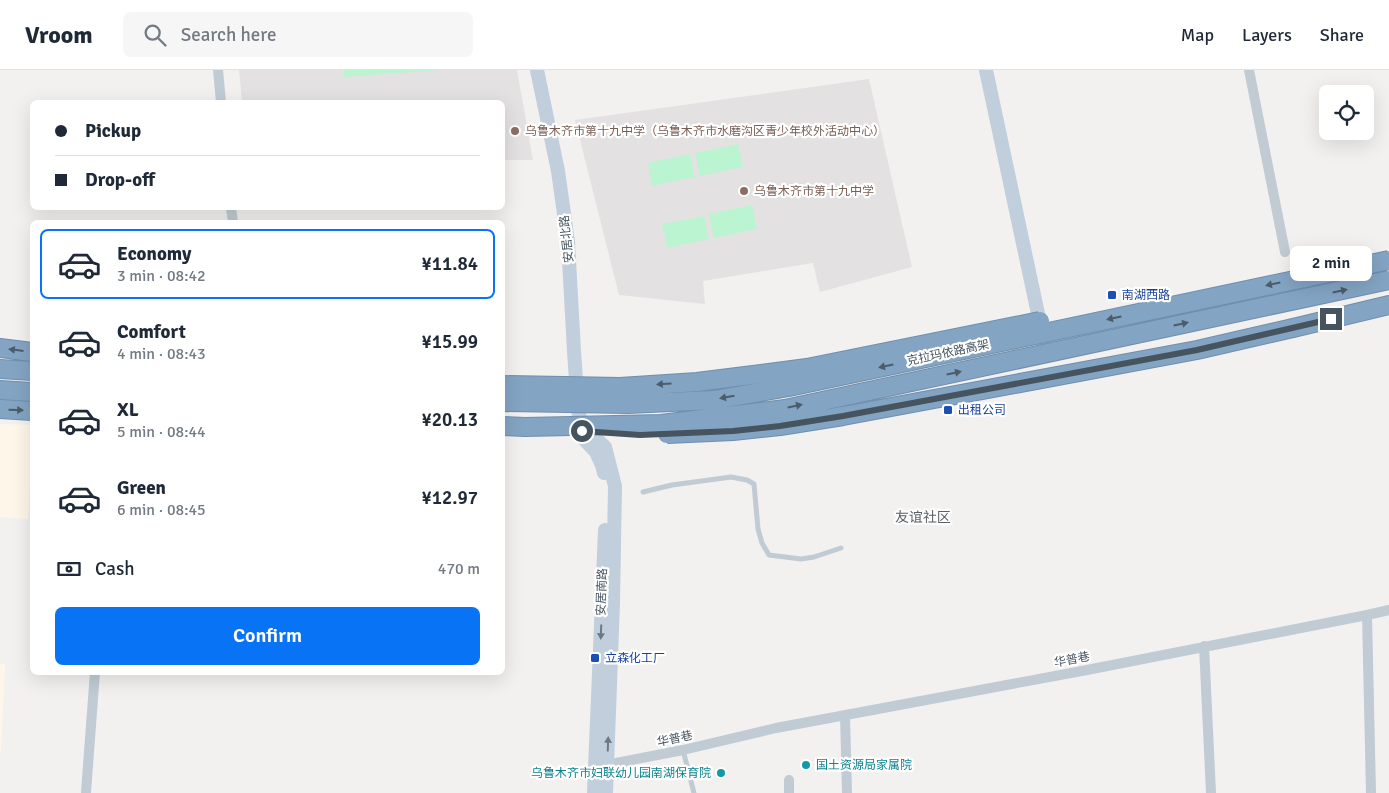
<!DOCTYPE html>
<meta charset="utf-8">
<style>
:root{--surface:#fff;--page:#f6f6f7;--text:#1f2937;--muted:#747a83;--line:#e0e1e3;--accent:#0874f5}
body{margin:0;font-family:Signika,"Noto Sans SC",sans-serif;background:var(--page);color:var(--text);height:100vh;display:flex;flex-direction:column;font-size:19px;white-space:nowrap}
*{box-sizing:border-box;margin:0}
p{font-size:16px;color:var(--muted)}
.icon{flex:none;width:28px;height:28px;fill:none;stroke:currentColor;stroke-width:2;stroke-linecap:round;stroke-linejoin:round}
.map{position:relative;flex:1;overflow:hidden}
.details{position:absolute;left:30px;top:150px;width:475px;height:455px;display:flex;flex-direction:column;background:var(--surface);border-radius:8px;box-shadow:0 5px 20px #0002}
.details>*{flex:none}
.top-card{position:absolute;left:30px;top:30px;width:475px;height:110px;border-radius:8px;box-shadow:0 5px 20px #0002;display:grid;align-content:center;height:110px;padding:0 25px;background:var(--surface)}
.controls{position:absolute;left:1319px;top:15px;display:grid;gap:10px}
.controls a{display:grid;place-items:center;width:55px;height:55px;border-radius:8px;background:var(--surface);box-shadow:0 5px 20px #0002;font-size:25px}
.end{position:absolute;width:22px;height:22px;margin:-11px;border:6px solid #465460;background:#fff;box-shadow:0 0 0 2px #fff}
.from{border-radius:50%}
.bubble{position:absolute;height:35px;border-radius:8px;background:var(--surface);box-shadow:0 5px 20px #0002;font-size:16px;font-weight:600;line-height:35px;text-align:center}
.top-card b{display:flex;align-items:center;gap:18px;height:48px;font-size:19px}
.top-card b+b{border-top:1px solid var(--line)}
.top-card i{width:12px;height:12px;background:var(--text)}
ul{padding:9px 0 0;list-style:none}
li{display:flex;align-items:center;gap:15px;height:70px;margin:0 10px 8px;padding:0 15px;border:2px solid transparent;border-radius:8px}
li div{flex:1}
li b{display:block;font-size:19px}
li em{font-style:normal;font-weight:600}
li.on{border-color:var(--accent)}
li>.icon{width:45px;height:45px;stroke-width:1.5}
.pay{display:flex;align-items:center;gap:12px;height:55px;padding:0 25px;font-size:19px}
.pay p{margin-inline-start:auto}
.action{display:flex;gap:10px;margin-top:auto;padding:10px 25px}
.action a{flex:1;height:58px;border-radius:8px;background:var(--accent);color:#fff;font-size:20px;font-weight:600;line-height:58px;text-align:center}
header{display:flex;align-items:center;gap:30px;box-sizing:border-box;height:70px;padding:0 25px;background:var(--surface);border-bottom:1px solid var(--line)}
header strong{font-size:24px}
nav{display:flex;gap:28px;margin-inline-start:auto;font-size:18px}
.search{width:350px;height:45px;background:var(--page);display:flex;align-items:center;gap:12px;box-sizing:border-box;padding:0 18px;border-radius:8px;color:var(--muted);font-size:19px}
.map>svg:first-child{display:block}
</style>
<header>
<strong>Vroom</strong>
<div class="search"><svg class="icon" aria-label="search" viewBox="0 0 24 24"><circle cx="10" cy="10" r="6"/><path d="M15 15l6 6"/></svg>Search here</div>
<nav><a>Map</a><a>Layers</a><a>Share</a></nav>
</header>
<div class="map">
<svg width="1389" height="723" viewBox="0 0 1389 723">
<rect width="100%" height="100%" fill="#f3f0f0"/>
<path fill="#fef7e9" d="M0,354l32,1v28l-4,66 -28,-2z
M0,594h5l-4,88 -1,-1z"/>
<path fill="#e4e1e2" d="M239,0h278l16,90h-30l-1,-58h-260z
M869,9l43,188 -92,25 -7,-29 -110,18 2,23 -86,-9 -44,-175z"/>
<path fill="#bbf4d0" d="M344,0h95l-95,7z
M738,74l5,23 -43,9 -5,-23z
M690,84l5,23 -43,9 -4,-23z
M752,135l5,24 -43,9 -5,-24z
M704,146l5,23 -42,9 -5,-24z"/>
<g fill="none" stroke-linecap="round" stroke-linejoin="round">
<g stroke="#6e8faf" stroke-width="20">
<path id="highway" d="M1293,258l96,-23
M0,278l32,4
M0,299l32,2
M0,320l32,2
M0,339l32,2"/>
</g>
<path stroke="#c0cbd3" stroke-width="5" d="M643,422l29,-7 59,-8 16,3 7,4 4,45 4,14 7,12 32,4 13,-2 27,-9
M683,680l11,43"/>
<path stroke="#c0cbd3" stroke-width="10" d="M218,0l3,32
M1249,0l36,182
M231,138l2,14
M1367,545l22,-5
M1204,576l7,147
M845,645l2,78
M601,696l82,-16 93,-22 311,-58 280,-55 4,178
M789,710v13
M86,722l9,-120"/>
<path stroke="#c1cedb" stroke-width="14" d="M537,0l21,101 10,71 6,109 4,60 4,14 23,22 10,39 -2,117 -7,190
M986,0l61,286
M578,363l18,19 6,13 2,8
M594,723l11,-263"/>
<use href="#highway" stroke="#83a4c3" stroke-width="18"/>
<g stroke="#6e8faf" stroke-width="20" stroke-linecap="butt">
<path id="highway-bridge" d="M502,315l118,2 77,-5 110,-14 233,-47
M502,332l126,2 86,-4 75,-13 600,-127
M502,356l23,1 136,-3 124,-15 604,-129
M667,364l66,-3 47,-5 63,-10 354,-66 96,-22"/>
</g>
<use href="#highway-bridge" stroke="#83a4c3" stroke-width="18"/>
</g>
<defs><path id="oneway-solid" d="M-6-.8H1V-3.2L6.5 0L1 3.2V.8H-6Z" transform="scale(1.25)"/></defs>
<g fill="#4c5c6a">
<use href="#oneway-solid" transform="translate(1273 214) rotate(168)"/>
<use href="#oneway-solid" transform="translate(1340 221) rotate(-12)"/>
<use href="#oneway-solid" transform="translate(1114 248) rotate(168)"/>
<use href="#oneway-solid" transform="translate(1181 254) rotate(-12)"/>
<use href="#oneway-solid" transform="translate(16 280) rotate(-173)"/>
<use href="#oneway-solid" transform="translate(886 296) rotate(168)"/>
<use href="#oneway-solid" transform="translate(954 303) rotate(-12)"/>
<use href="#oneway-solid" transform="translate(664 314) rotate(176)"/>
<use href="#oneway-solid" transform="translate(727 327) rotate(170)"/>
<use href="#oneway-solid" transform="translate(795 336) rotate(-12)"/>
<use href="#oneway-solid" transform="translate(16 340) rotate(2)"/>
</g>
<g fill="#6b7985">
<use href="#oneway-solid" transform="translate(601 562) rotate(92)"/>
<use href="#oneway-solid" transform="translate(608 674) rotate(-88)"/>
</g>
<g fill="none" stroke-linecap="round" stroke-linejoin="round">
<path stroke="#465460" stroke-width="6" d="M582,361l58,4 93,-4 47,-5 63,-10 354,-66 134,-31"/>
</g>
<g fill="#8d6e63" stroke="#fff" stroke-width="2">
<circle cx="515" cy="61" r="5"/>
<circle cx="744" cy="121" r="5"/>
</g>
<g fill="#1a4fb4" stroke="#fff" stroke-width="2">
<rect x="1107" y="220" width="10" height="10" rx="2.5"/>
<rect x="943" y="335" width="10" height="10" rx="2.5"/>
<rect x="590" y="583" width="10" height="10" rx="2.5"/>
</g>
<g fill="#0f9aa8" stroke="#fff" stroke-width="2">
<circle cx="806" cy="695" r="5"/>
<circle cx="721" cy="703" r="5"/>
</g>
<g text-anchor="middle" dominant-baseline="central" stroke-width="4.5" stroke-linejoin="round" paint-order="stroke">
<g font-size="12" fill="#785e54" stroke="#fff" text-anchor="start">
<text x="525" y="61">乌鲁木齐市第十九中学（乌鲁木齐市水磨沟区青少年校外活动中心）</text>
<text x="754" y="121">乌鲁木齐市第十九中学</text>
</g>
<g font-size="12" fill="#465460" stroke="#fff">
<text transform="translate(567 169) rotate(-96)">安居北路</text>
<text transform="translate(948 283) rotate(-12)">克拉玛依路高架</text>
<text transform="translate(602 522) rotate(-88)">安居南路</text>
<text transform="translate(1072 590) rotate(-11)">华普巷</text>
<text transform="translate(675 669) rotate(-12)">华普巷</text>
</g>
<g font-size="12" fill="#164399" stroke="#fff" text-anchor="start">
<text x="1122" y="225">南湖西路</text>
<text x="958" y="340">出租公司</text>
<text x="605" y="588">立森化工厂</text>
</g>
<g font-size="12" fill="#0d838f" stroke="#fff" text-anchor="start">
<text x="816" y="695">国土资源局家属院</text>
<text x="711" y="703" text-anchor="end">乌鲁木齐市妇联幼儿园南湖保育院</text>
</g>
<g font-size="14" fill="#5c6166" stroke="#fff">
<text x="923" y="447">友谊社区</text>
</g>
</g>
</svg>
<div class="controls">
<a><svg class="icon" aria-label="locate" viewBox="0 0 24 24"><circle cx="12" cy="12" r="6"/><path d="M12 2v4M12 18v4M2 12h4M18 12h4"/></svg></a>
</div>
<i class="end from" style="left:582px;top:361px"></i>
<i class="end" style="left:1331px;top:249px"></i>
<div class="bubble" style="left:1290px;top:176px;width:82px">2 min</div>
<div class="top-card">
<b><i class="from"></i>Pickup</b>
<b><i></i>Drop-off</b>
</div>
<section class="details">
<ul>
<li class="on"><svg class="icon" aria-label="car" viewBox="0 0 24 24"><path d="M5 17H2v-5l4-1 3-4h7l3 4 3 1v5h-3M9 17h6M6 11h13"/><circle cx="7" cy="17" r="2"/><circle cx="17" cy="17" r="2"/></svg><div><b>Economy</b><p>3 min · 08:42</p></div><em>¥11.84</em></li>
<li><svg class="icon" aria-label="car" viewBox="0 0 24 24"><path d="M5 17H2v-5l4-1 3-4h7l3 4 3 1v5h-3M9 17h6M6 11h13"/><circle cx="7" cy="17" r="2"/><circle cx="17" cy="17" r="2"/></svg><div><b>Comfort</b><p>4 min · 08:43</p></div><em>¥15.99</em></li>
<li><svg class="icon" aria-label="car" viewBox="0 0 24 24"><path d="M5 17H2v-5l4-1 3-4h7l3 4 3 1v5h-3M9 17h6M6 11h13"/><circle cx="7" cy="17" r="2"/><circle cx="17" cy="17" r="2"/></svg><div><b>XL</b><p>5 min · 08:44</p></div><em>¥20.13</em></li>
<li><svg class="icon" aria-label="car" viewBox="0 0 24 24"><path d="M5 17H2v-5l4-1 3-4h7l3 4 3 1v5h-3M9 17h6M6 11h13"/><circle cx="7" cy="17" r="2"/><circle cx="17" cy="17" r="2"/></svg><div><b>Green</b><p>6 min · 08:45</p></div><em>¥12.97</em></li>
</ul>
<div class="pay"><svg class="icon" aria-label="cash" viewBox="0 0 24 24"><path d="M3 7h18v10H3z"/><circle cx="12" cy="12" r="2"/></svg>Cash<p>470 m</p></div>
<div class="action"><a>Confirm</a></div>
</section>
</div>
